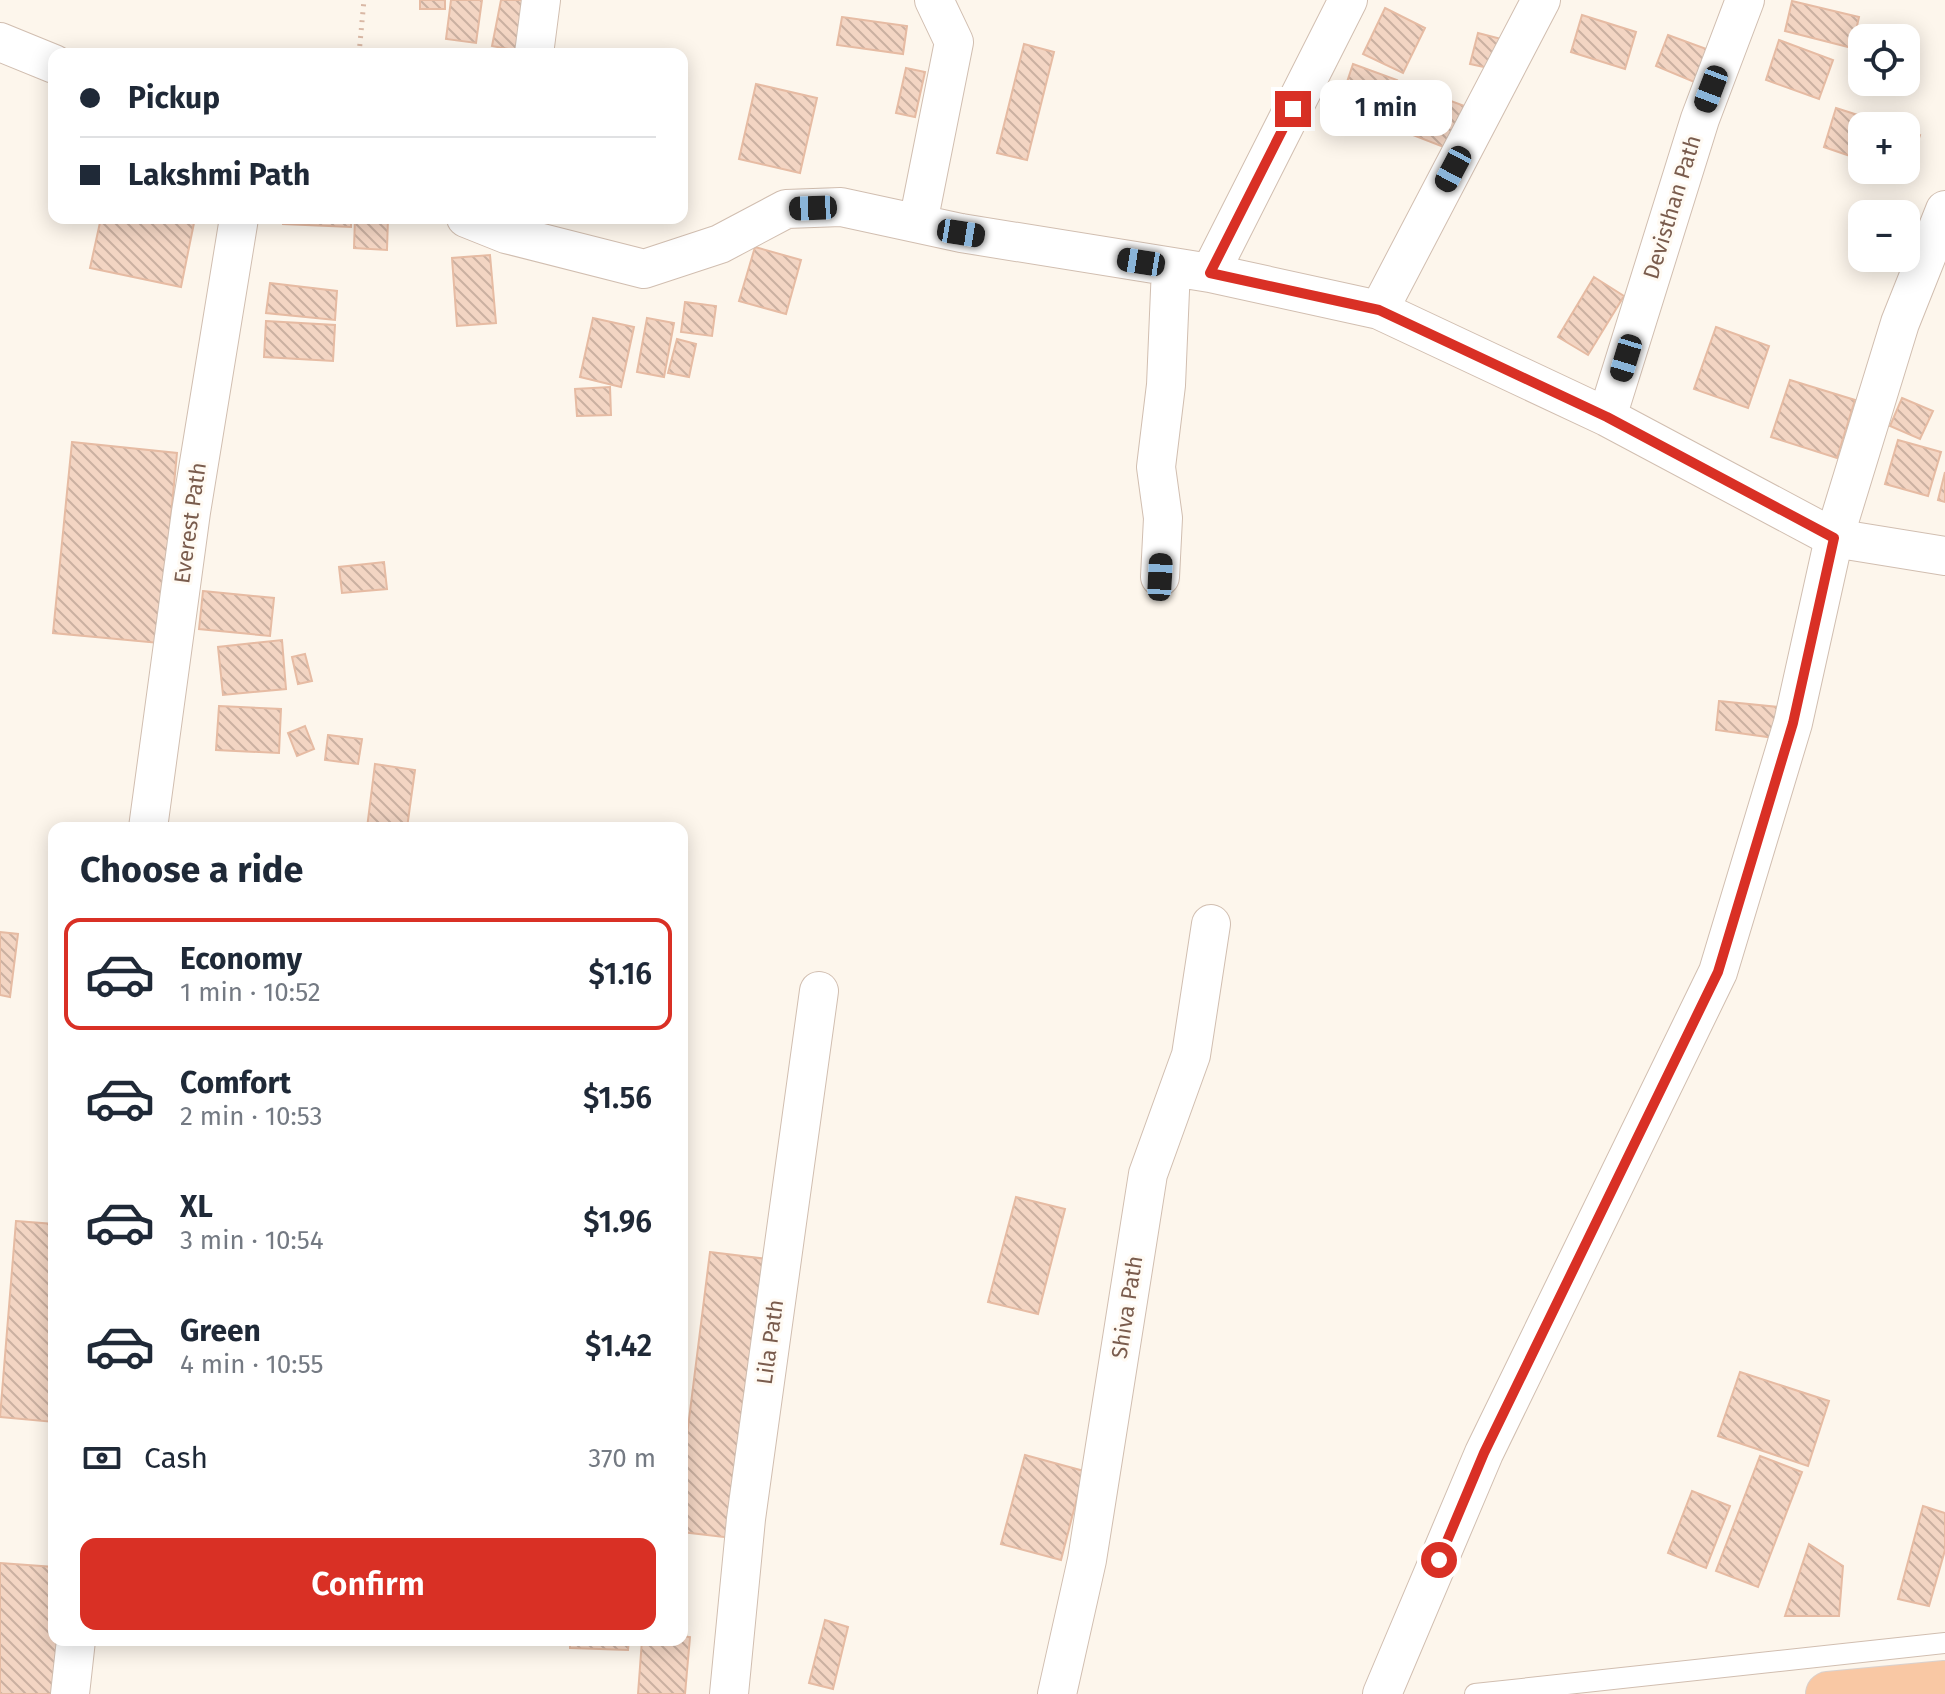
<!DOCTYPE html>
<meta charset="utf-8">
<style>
:root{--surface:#fff;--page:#f2f2f3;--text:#1f2937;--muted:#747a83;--line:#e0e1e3;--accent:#d93025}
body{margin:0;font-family:"Fira Sans",sans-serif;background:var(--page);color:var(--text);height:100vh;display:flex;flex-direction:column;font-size:30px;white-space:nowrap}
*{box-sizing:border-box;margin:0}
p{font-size:26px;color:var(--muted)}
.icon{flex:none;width:44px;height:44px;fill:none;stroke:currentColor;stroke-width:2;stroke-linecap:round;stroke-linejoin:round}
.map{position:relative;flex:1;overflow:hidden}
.side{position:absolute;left:48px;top:822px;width:640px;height:824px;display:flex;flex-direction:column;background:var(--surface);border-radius:16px;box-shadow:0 4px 20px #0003}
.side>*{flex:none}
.top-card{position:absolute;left:48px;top:48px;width:640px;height:176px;border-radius:16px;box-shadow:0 4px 20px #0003;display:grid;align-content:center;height:176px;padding:0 32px;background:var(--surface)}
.buttons{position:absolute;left:1848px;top:24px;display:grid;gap:16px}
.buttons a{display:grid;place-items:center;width:72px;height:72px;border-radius:16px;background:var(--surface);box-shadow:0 4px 20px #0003;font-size:40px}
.end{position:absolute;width:36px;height:36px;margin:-18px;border:10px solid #d93025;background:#fff;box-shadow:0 0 0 4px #fff}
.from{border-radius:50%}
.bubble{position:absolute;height:56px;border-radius:16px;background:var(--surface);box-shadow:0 4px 20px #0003;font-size:26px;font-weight:600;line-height:56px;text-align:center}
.car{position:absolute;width:24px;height:48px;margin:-24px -12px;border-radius:10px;box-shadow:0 0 6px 2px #0007;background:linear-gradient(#222 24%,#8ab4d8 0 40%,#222 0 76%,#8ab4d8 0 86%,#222 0)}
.top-card b{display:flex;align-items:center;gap:28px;height:76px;font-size:30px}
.top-card b+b{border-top:2px solid var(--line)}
.top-card i{width:20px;height:20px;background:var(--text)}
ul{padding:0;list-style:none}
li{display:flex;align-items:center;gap:24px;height:112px;margin:0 16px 12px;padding:0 16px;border:4px solid transparent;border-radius:16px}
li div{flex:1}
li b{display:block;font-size:30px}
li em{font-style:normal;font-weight:600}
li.on{border-color:var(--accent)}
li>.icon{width:72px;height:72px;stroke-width:1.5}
h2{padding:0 32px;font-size:36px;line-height:96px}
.pay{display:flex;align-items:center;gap:20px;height:88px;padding:0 32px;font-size:30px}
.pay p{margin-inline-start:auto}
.action{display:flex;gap:16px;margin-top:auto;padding:16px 32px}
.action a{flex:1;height:92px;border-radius:16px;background:var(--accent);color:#fff;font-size:32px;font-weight:600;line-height:92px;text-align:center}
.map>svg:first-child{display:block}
</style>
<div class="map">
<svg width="1945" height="1694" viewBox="0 0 1945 1694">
<defs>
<pattern id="building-back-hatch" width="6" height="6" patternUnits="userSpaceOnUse" patternTransform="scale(2)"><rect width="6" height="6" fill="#f3d5c3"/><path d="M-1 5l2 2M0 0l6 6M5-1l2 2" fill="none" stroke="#cab0a1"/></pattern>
</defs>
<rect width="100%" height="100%" fill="#fdf6ec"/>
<path fill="url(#building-back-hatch)" stroke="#e6bba3" stroke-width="2" d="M420,0h25v9h-25z
M451,0h31l-6,43 -30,-4z
M501,0h32l-9,52 -32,-6z
M1792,1l67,16 -7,31 -67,-17z
M1385,8l40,20 -22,45 -40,-19z
M1582,15l54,17 -11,37 -54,-17z
M842,17l65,9 -4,28 -66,-9z
M1478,33l27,7 -7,30 -28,-6z
M1668,35l44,16 -13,33 -43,-18z
M1779,40l54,20 -14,39 -53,-19z
M1024,44l30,8 -27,108 -30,-7z
M1353,64l44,16 -16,44 -43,-15z
M906,68l19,4 -10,45 -19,-4z
M756,84l61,14 -17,75 -61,-14z
M1421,90l49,18 -16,43 -49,-19z
M1836,108l56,18h-30v34l-38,-13z
M1906,130l14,5 -13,39 -12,-4h11z
M101,218h94l-14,69 -91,-19z
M283,218h68v9l-68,-3z
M355,218h33l-1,32 -33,-2z
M755,247l46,13 -15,54 -47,-13z
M490,255l6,68 -39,3 -5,-68z
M1594,277l30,19 -36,59 -30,-18z
M270,283l67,8 -2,29 -69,-7z
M685,302l31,4 -4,30 -31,-4z
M593,318l41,9 -13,60 -41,-10z
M647,318l27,5 -10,54 -27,-5z
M266,321l69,4 -2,36 -69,-4z
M1716,327l53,19 -21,62 -54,-19z
M677,339l19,5 -7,33 -21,-4z
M1790,380l65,20 -18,58 -66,-21z
M610,387l1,28 -34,1 -2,-27z
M1902,398l31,13 -13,28 -30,-13z
M1898,440l43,12 -13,44 -43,-12z
M72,442l105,11 -18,190 -106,-10z
M1945,472v30l-7,-2z
M384,562l3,27 -45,4 -3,-26z
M203,591l71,7 -4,38 -71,-7z
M282,640l4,49 -63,6 -5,-48z
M305,654l7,27 -14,3 -6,-27z
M1719,701l59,6 -3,31 -59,-8z
M219,706l62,3 -2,44 -63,-3z
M305,726l9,23 -17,7 -9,-23z
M328,735l34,4 -4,25 -33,-4z
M375,764l40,6 -8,58h-40z
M0,932l18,2 -8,63 -10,-2z
M1016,1197l49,12 -27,105 -50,-12z
M16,1221l38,3v198l-54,-5z
M710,1252l57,7 -35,279 -50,-6v-57z
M1740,1372l89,29 -21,65 -90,-30z
M1025,1455l59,16 -23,89 -60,-16z
M1760,1456l42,16 -44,115 -42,-16z
M1692,1491l38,15 -24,62 -38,-15z
M1923,1506l22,7v37l-16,56 -31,-7z
M1809,1544l34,22 -4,50h-54z
M0,1563l54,4v73h10l-4,54h-60z
M825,1620l23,7 -15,62 -24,-6z
M682,1636l8,1 -5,57h-47l4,-54h40z
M570,1640h59l-1,10 -58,-2z"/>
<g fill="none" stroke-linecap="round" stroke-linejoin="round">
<g stroke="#d1beb0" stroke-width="22">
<path id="service" d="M1475,1694l470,-51"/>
</g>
<g stroke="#d1beb0" stroke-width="40">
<path id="minor" d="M0,42l54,22
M534,54l7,-54
M1945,210l-45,113 -66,215 111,18
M466,218l40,16 138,35 76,-25 66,-35 55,-2 120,26 249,40 169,37 228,107 227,121 -41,185 -75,249 -234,481 -102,241
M918,223l36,-181 -20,-42
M1210,273l138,-273
M1379,310l162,-310
M1607,417l93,-298 45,-119
M1160,577l3,-59 -7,-51 10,-82 5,-118
M148,828l43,-316 48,-294
M70,1694l6,-54
M729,1694l17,-175 73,-528
M1057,1694l30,-134 61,-386 43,-119 20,-131"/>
</g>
<g stroke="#dad1cd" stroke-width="46">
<path id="trunk" d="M1828,1694l117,-11"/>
</g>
<path stroke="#d9b8a5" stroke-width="5" stroke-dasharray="2 6" stroke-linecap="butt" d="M359,54l5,-54"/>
<use href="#service" stroke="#fff" stroke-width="20"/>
<use href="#minor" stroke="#fff" stroke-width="38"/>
<use href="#trunk" stroke="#f9c8a4" stroke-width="44"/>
</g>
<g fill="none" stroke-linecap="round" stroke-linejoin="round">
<path stroke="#d93025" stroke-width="10" d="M1293,109l-83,164 169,37 228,107 227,121 -41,185 -75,249 -234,481 -45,107"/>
</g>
<g text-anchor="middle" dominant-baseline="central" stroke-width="6" stroke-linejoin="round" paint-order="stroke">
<g font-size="22" fill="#7a5c4d" stroke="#fffaf3">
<text transform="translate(1672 207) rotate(-73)">Devisthan Path</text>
<text transform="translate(190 523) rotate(-82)">Everest Path</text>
<text transform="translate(1127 1307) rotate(-81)">Shiva Path</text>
<text transform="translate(770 1342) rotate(-82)">Lila Path</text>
</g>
</g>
</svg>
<div class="buttons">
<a><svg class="icon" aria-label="locate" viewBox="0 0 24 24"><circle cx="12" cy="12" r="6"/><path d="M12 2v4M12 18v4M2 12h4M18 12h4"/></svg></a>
<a>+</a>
<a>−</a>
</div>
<i class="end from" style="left:1439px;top:1560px"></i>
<i class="end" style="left:1293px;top:109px"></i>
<div class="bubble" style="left:1320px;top:80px;width:132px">1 min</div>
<i class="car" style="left:1711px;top:89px;rotate:201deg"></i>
<i class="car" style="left:1453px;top:169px;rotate:208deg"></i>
<i class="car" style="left:813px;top:208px;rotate:268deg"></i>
<i class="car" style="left:961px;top:233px;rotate:99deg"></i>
<i class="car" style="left:1141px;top:262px;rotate:279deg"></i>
<i class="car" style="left:1626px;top:358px;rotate:197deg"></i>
<i class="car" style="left:1160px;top:577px;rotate:3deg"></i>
<div class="top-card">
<b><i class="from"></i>Pickup</b>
<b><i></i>Lakshmi Path</b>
</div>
<section class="side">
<h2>Choose a ride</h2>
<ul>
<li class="on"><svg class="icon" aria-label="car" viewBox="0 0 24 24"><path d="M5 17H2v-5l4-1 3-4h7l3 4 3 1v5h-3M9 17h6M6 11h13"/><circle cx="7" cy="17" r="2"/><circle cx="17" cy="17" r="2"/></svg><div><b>Economy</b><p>1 min · 10:52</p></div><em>$1.16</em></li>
<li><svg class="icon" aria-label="car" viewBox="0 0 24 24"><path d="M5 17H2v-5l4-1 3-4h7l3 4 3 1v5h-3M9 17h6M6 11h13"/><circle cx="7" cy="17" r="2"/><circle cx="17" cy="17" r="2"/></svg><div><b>Comfort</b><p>2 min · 10:53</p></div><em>$1.56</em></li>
<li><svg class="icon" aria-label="car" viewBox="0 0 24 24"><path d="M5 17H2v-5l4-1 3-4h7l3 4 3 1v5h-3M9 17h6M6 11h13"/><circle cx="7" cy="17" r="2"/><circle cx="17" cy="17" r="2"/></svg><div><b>XL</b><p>3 min · 10:54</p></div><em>$1.96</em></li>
<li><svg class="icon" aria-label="car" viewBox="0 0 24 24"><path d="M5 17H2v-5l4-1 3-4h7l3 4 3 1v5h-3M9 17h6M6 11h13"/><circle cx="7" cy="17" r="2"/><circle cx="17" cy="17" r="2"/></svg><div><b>Green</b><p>4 min · 10:55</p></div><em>$1.42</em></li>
</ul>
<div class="pay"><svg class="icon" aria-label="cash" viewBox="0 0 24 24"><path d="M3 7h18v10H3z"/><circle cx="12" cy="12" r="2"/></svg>Cash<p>370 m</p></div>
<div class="action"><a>Confirm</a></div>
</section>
</div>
